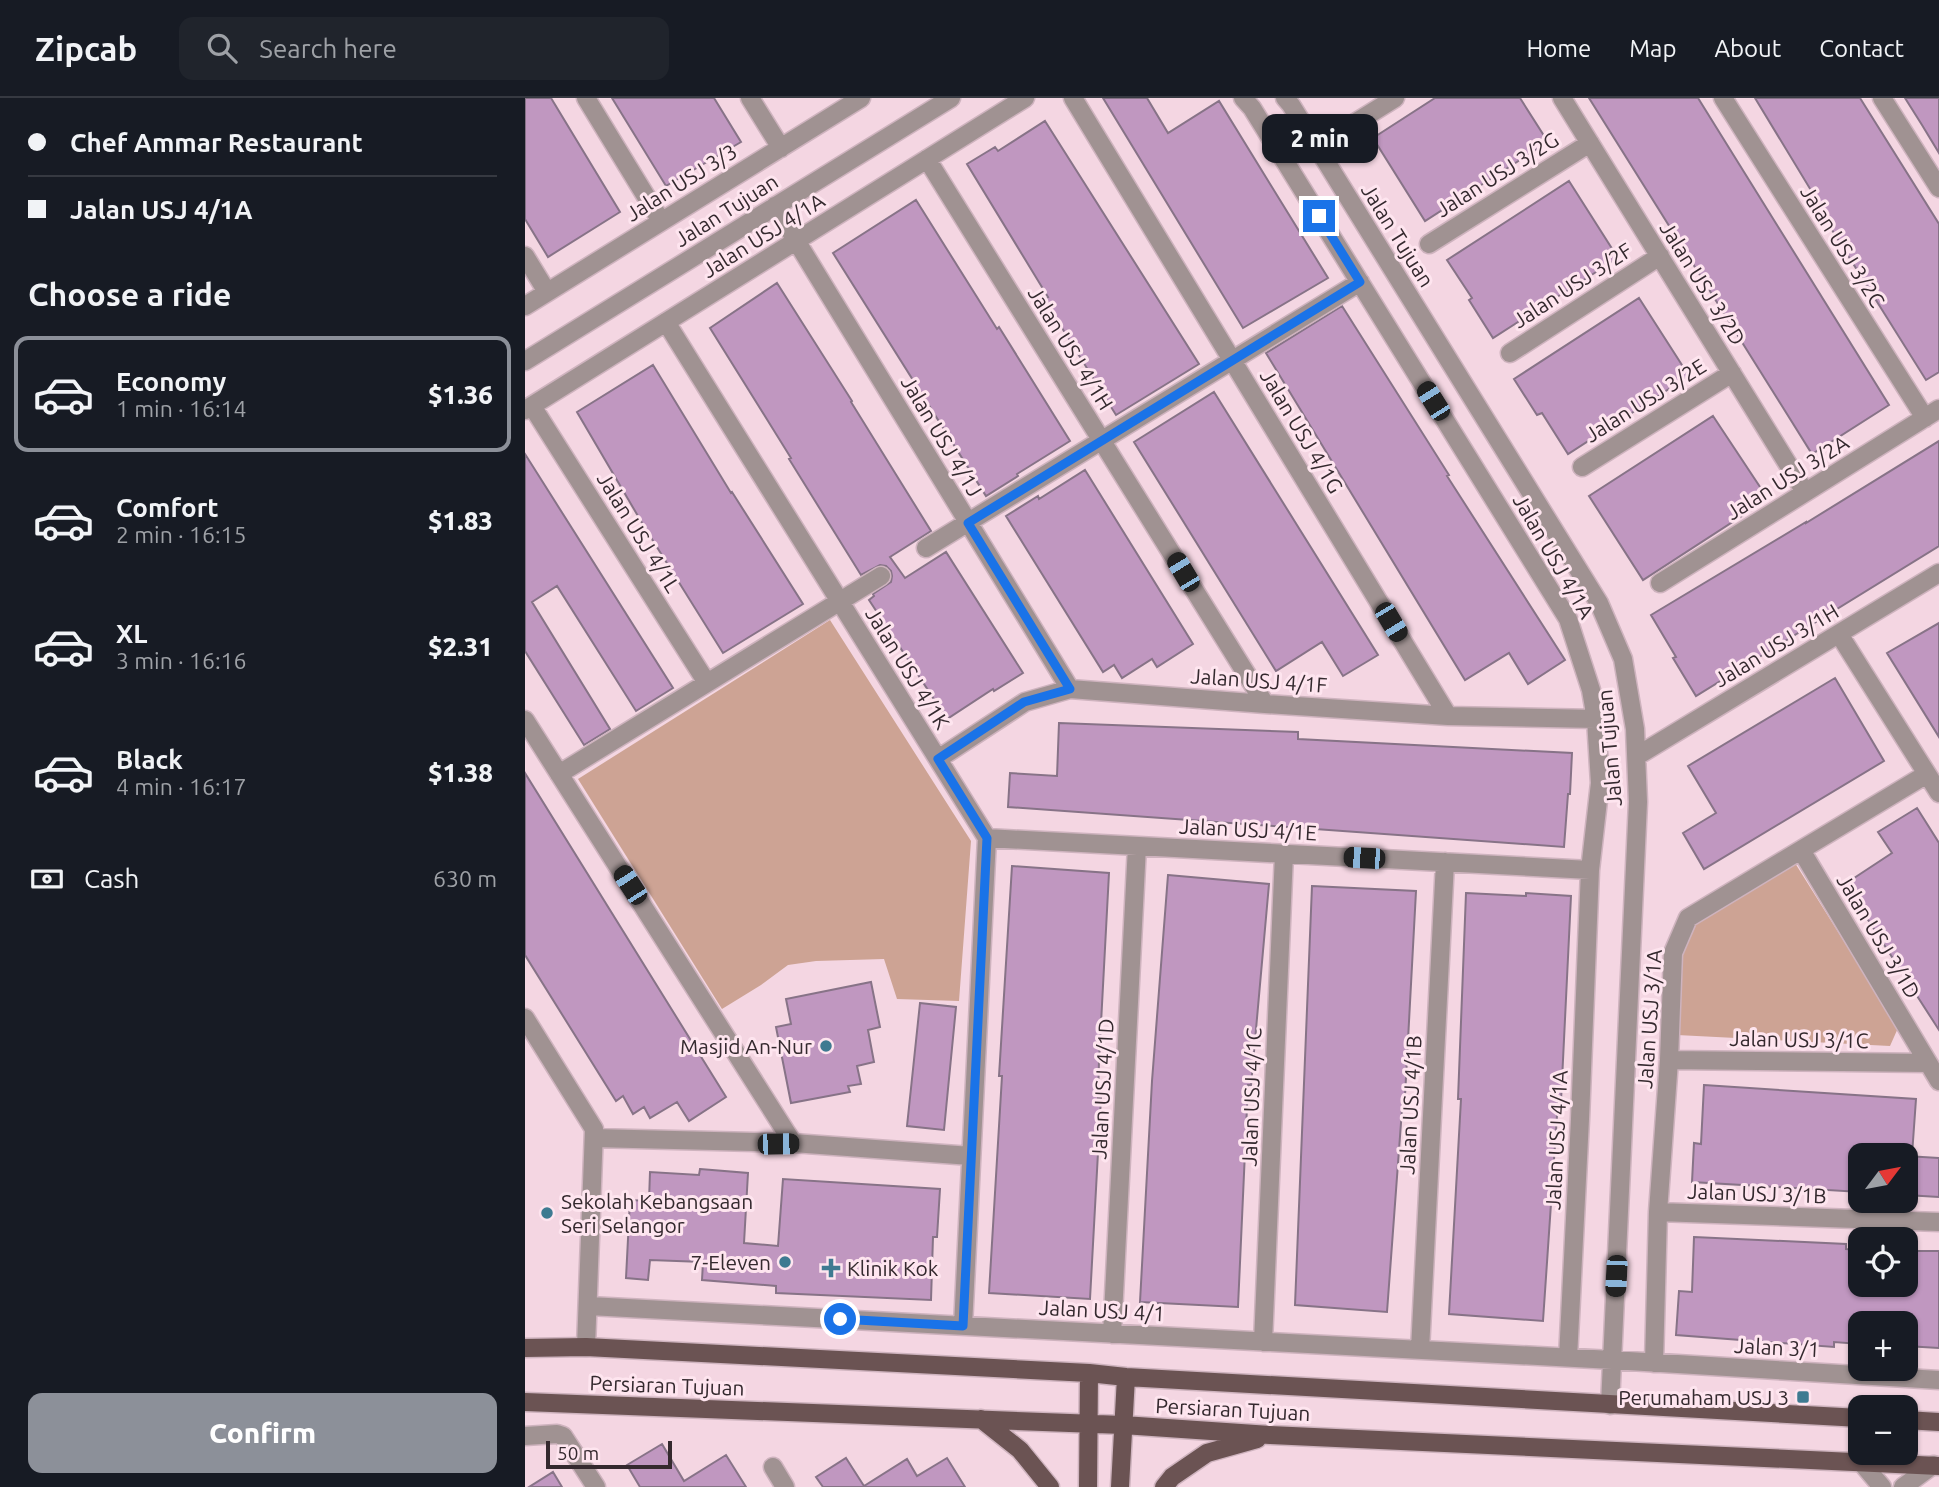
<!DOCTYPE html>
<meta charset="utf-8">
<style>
:root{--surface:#171b24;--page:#20242c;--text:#f1f3f6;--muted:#9ea1a6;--line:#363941;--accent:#8c9099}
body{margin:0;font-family:Ubuntu,sans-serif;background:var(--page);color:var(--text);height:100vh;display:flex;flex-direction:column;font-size:26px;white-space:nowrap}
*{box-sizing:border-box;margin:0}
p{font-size:23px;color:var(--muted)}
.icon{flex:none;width:38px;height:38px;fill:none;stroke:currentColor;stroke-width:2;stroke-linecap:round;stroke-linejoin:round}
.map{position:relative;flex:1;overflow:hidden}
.details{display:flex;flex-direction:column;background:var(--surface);width:525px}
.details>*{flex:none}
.guide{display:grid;align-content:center;height:154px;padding:0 28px;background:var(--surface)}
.needle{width:46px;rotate:58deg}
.tools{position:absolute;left:1323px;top:1045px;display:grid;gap:14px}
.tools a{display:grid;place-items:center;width:70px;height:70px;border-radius:14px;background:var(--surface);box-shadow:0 2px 5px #0004;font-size:35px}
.scale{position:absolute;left:21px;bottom:18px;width:126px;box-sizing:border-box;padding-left:7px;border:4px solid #34292e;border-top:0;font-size:19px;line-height:24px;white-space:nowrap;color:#34292e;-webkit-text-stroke:5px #fee5ef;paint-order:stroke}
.end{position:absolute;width:32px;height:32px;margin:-16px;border:9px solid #1a73e8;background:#fff;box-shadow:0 0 0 4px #fff}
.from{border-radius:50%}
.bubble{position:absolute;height:49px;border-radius:14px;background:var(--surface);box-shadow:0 2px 5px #0004;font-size:23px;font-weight:800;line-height:49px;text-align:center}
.car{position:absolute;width:21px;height:42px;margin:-21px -10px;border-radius:9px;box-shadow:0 0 5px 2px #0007;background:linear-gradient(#222 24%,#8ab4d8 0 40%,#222 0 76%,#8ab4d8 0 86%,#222 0)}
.guide b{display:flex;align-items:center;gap:24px;height:66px;font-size:26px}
.guide b+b{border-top:2px solid var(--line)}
.guide i{width:18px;height:18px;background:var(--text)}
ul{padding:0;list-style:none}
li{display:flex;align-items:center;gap:21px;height:116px;margin:0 14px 10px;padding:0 14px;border:4px solid transparent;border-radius:14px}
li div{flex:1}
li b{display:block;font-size:26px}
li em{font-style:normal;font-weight:800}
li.current{border-color:var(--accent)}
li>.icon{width:63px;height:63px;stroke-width:1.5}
h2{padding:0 28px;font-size:32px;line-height:84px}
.pay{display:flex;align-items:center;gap:18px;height:77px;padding:0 28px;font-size:26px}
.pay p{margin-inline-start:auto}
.primary-button{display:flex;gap:14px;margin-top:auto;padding:14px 28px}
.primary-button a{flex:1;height:80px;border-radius:14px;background:var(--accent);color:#fff;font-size:28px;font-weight:800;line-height:80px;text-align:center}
header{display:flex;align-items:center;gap:42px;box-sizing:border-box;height:98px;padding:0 35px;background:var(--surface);border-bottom:2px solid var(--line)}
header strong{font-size:33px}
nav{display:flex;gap:38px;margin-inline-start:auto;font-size:24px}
.search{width:490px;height:63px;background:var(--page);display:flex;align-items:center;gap:18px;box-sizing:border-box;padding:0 24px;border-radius:14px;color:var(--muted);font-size:26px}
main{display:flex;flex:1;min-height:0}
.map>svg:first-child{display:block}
</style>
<header>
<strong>Zipcab</strong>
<div class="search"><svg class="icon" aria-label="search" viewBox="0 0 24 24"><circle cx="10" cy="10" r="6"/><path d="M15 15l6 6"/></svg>Search here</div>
<nav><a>Home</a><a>Map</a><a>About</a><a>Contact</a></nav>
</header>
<main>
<section class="details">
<div class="guide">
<b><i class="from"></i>Chef Ammar Restaurant</b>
<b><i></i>Jalan USJ 4/1A</b>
</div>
<h2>Choose a ride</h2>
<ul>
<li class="current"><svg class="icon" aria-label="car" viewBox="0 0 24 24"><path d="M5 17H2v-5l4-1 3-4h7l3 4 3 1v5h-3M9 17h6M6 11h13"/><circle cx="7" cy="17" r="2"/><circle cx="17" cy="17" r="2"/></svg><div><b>Economy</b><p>1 min · 16:14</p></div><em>$1.36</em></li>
<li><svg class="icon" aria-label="car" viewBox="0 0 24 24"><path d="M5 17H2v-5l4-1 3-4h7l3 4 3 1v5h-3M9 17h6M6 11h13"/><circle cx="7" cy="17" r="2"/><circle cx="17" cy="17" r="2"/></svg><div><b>Comfort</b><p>2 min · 16:15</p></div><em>$1.83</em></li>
<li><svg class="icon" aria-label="car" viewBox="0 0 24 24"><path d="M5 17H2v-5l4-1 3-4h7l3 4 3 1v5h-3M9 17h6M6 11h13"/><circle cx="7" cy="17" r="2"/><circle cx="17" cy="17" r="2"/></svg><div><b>XL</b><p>3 min · 16:16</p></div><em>$2.31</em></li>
<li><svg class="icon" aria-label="car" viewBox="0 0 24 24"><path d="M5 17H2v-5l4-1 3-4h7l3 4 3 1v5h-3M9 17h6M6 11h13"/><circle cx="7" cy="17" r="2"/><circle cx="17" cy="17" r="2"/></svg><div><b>Black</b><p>4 min · 16:17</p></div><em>$1.38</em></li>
</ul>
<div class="pay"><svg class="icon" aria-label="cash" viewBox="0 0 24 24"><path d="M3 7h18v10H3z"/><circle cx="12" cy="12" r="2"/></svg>Cash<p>630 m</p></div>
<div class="primary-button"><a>Confirm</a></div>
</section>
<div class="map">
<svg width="1414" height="1389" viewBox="0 0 1414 1389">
<rect width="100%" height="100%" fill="#f4d6e2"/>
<path fill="#cda394" d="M305,522l141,221 -12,160 -62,-2 -13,-40 -68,2 -28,4 -27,20 -39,24 -144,-230z
M1270,765l103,165 -8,18 -213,-11 4,-78 14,-35z"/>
<path fill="#c097c0" stroke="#877387" stroke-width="2" d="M0,0h26l69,114 -72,45 -23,-38z
M87,0h102l27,44 -75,44z
M578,0h44l21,35 51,-32 109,177 -85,50z
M910,0h85l28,44 -123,79 -52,-83z
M1064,0h109l191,307 -77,49z
M1230,0h105l79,126v148l-13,8 -99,-158 2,-2z
M1380,0h34v55l-17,-28z
M520,23l154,243 -83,51 -72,-116 4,-2 -81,-133 28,-17 3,4z
M1044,83l49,77 -125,80 -24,-38 3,-2 -25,-38z
M391,102l81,129 2,-2 71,114 -53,33 1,2 -32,20 -153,-243z
M252,185l75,118 -1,1 80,129 -41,26 15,21 41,-26 77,121 -29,18 -1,-2 -46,30 -78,-119 5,-4 -1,-2 18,-12 1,-6 -1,-5 -5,-5 -6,-1 -19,10 -72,-116 2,-1 -81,-130z
M1114,200l50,78 -121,78 -26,-41 -5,2 -23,-36z
M817,208l107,169 -2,1 118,184 -37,24 -19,-31 -44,27 -199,-327z
M128,267l78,128 1,-1 71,112 -80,49 -78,-125 -68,-116z
M689,294l164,263 -35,21 -21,-34 -46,29 -142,-229z
M1188,318l55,83 -125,81 -54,-84z
M1414,343v105l-243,150 -23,-38 3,-1 -25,-42 155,-93v1z
M0,356l148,234 -37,23 -79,-125 -25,16 78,127 -26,16 -59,-94z
M560,372l108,174 -36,23 -5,-8 -30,19 -8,-13 -11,7 -97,-156 32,-20 1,3z
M1414,525v114l-52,-84z
M1310,580l49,83 -180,108 -21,-36 33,-20 -28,-47z
M534,625l239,9v7l274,14 -2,41h-2l-4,53 -556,-40 2,-34 47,3z
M0,675l201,324 -37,24 -12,-19 -27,16 -6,-11 -11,7 -10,-18 -7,5 -91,-146z
M1392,710l22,35v187l-94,-146 47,-31 -14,-21z
M487,768l97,7 -10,188 -1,37h3l-1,18 -10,183 -101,-6 13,-217h-3z
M643,777l101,9 -18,201h-3l-10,222 -98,-5 12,-221z
M787,788l104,5 -11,205h-2l-16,216 -92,-7z
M941,795l60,3v-3l45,3 -10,205h-3l-15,220 -94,-7 12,-215h-3z
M346,884l9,45 -12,3 6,32 -17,4 4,18 -13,2 2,6 -59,11 -15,-76 15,-3 -5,-25z
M395,905l36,4 -12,123 -37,-4z
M1179,987l212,14 -4,56h-52v37l-168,-10 2,-39 7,1z
M1381,1058l33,2v39l-33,-2z
M175,1071l48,4 -4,70 34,3 5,-67 157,10 -3,48h-4l-2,63 -155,-7v-7l-74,-6 1,-18 -53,-2 -2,20 -22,-2 4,-78 19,1 1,-29 49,3z
M1169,1139l152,7v5l14,1v34h46v-33h33v97l-33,-2v-23h-46v21l-26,-2v5l-158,-12 3,-44 13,1z
M137,1346l22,37 42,-26 20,32h-106l-13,-22z
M321,1360l18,28 43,-27 10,17 30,-18 18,29h-142l-7,-10z
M28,1374l9,15h-33z"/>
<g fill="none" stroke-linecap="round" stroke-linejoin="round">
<g stroke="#ceb3be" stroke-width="21">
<path id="minor" d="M61,0l75,123
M225,0l31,50
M548,0l375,618
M718,0l9,10 316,511 23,71 5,29 4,64 -10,87 -10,249 -12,239
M760,0l6,7 308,498 24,56 12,70 3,73 -28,603
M1037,0l243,394
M1198,0l202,320
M1357,0l57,90
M830,25l40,-25
M402,61l338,545
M250,108l295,483
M904,146l161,-101
M0,158l22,36
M0,208l336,-208
M141,224l321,516 -24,488
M985,255l150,-97
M0,263l426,-263
M7,308l175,277
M0,312l500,-312
M1057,369l150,-94
M401,450l434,-266
M1135,485l279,-174
M1314,536l100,159
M0,622l268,423
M1112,658l302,-183
M413,661l87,-57 45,-13 195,15 183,12 148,3
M34,676l322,-198
M462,740l603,32
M1276,752l138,231
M0,920l69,111 -8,218
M1144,962l259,3
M69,1040l199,5 178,13
M1133,1114l281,10
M64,1208l1023,54 327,20
M587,1236l25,-488
M738,1244l21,-488
M895,1252l25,-488
M1129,1265l4,-151 11,-152 4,-107 15,-35 239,-144
M0,1338l32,-2 6,2 33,51
M1336,1364l21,25
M248,1369l12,20
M1378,1389l30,-22"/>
</g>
<g stroke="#ceb3be" stroke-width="21">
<path id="major" d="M0,1250l61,-1 503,26 37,4 734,41
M0,1304l598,23 147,10 669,31
M456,1321l39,31 30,37
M1381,1322l33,2
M563,1389l1,-114
M595,1389l6,-110
M639,1389l8,-10 35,-24 50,-14"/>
</g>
<use href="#minor" stroke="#a09292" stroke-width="18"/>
<use href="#major" stroke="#6b5353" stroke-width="18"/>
</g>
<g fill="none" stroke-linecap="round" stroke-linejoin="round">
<path stroke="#1a73e8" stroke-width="9" d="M315,1221l123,7 24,-488 -49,-79 86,-57 46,-13 -102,-166 392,-241 -41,-66"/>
</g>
<g fill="#3e7a91" stroke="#fee5ef" stroke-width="2.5">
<circle cx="301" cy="948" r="7"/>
<circle cx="22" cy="1115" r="7"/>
<circle cx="260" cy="1164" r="7"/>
<path d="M302.5 1159.5h7v7h7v7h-7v7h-7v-7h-7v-7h7z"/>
<rect x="1271" y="1292" width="14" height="14" rx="3.5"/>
</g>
<g text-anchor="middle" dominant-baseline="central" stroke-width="6" stroke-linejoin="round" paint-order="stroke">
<g font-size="21" fill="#34292e" stroke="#fee5ef">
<text transform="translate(972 76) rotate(-32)">Jalan USJ 3/2G</text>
<text transform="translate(156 84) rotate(-32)">Jalan USJ 3/3</text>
<text transform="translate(201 112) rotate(-32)">Jalan Tujuan</text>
<text transform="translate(238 137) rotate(-32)">Jalan USJ 4/1A</text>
<text transform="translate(873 137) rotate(58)">Jalan Tujuan</text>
<text transform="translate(1318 148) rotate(58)">Jalan USJ 3/2C</text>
<text transform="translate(1178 185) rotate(58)">Jalan USJ 3/2D</text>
<text transform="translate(1047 187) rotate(-33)">Jalan USJ 3/2F</text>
<text transform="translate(546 250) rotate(58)">Jalan USJ 4/1H</text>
<text transform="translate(1120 302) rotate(-32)">Jalan USJ 3/2E</text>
<text transform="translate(777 333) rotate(59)">Jalan USJ 4/1G</text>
<text transform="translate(417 338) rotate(59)">Jalan USJ 4/1J</text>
<text transform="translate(1262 379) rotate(-32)">Jalan USJ 3/2A</text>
<text transform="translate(114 434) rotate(58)">Jalan USJ 4/1L</text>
<text transform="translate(1029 458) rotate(60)">Jalan USJ 4/1A</text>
<text transform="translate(1251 547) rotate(-31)">Jalan USJ 3/1H</text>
<text transform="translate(383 570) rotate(58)">Jalan USJ 4/1K</text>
<text transform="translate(734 582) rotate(4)">Jalan USJ 4/1F</text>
<text transform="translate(1084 650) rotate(-95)">Jalan Tujuan</text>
<text transform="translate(723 731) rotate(3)">Jalan USJ 4/1E</text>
<text transform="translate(1354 838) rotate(59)">Jalan USJ 3/1D</text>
<text transform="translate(1124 921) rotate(-86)">Jalan USJ 3/1A</text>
<text transform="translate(1274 941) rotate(1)">Jalan USJ 3/1C</text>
<text transform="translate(577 991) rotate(-87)">Jalan USJ 4/1D</text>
<text transform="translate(726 999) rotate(-88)">Jalan USJ 4/1C</text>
<text transform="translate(885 1007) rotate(-87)">Jalan USJ 4/1B</text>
<text transform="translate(1031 1042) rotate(-87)">Jalan USJ 4/1A</text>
<text transform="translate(1232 1095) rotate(2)">Jalan USJ 3/1B</text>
<text transform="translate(577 1212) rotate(3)">Jalan USJ 4/1</text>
<text transform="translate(1252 1249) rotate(3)">Jalan 3/1</text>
<text transform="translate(142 1287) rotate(2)">Persiaran Tujuan</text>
<text transform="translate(708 1311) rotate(3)">Persiaran Tujuan</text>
</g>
<g font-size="21" fill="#34292e" stroke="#fee5ef" text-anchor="end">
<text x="287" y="948">Masjid An-Nur</text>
<text x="36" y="1103" text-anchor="start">Sekolah Kebangsaan<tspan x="36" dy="24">Seri Selangor</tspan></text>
<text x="246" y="1164">7-Eleven</text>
<text x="322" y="1170" text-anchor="start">Klinik Kok</text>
<text x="1264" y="1299">Perumaham USJ 3</text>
</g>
</g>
</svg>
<div class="tools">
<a><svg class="needle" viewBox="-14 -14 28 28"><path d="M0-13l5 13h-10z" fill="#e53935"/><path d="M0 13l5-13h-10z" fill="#9ea1a6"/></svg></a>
<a><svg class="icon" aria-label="locate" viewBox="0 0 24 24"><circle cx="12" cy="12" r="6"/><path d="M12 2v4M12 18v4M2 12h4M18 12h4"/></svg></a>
<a>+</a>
<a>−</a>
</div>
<div class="scale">50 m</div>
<i class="end from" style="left:315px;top:1221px"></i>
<i class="end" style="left:794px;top:118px"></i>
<div class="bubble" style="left:737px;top:16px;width:116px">2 min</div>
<i class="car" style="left:908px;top:303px;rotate:328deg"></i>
<i class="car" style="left:658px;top:474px;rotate:329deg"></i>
<i class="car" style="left:866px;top:524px;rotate:149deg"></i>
<i class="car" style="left:839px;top:760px;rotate:273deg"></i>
<i class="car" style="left:105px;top:787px;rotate:327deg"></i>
<i class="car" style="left:253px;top:1046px;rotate:89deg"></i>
<i class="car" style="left:1091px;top:1178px;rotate:183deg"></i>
</div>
</main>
